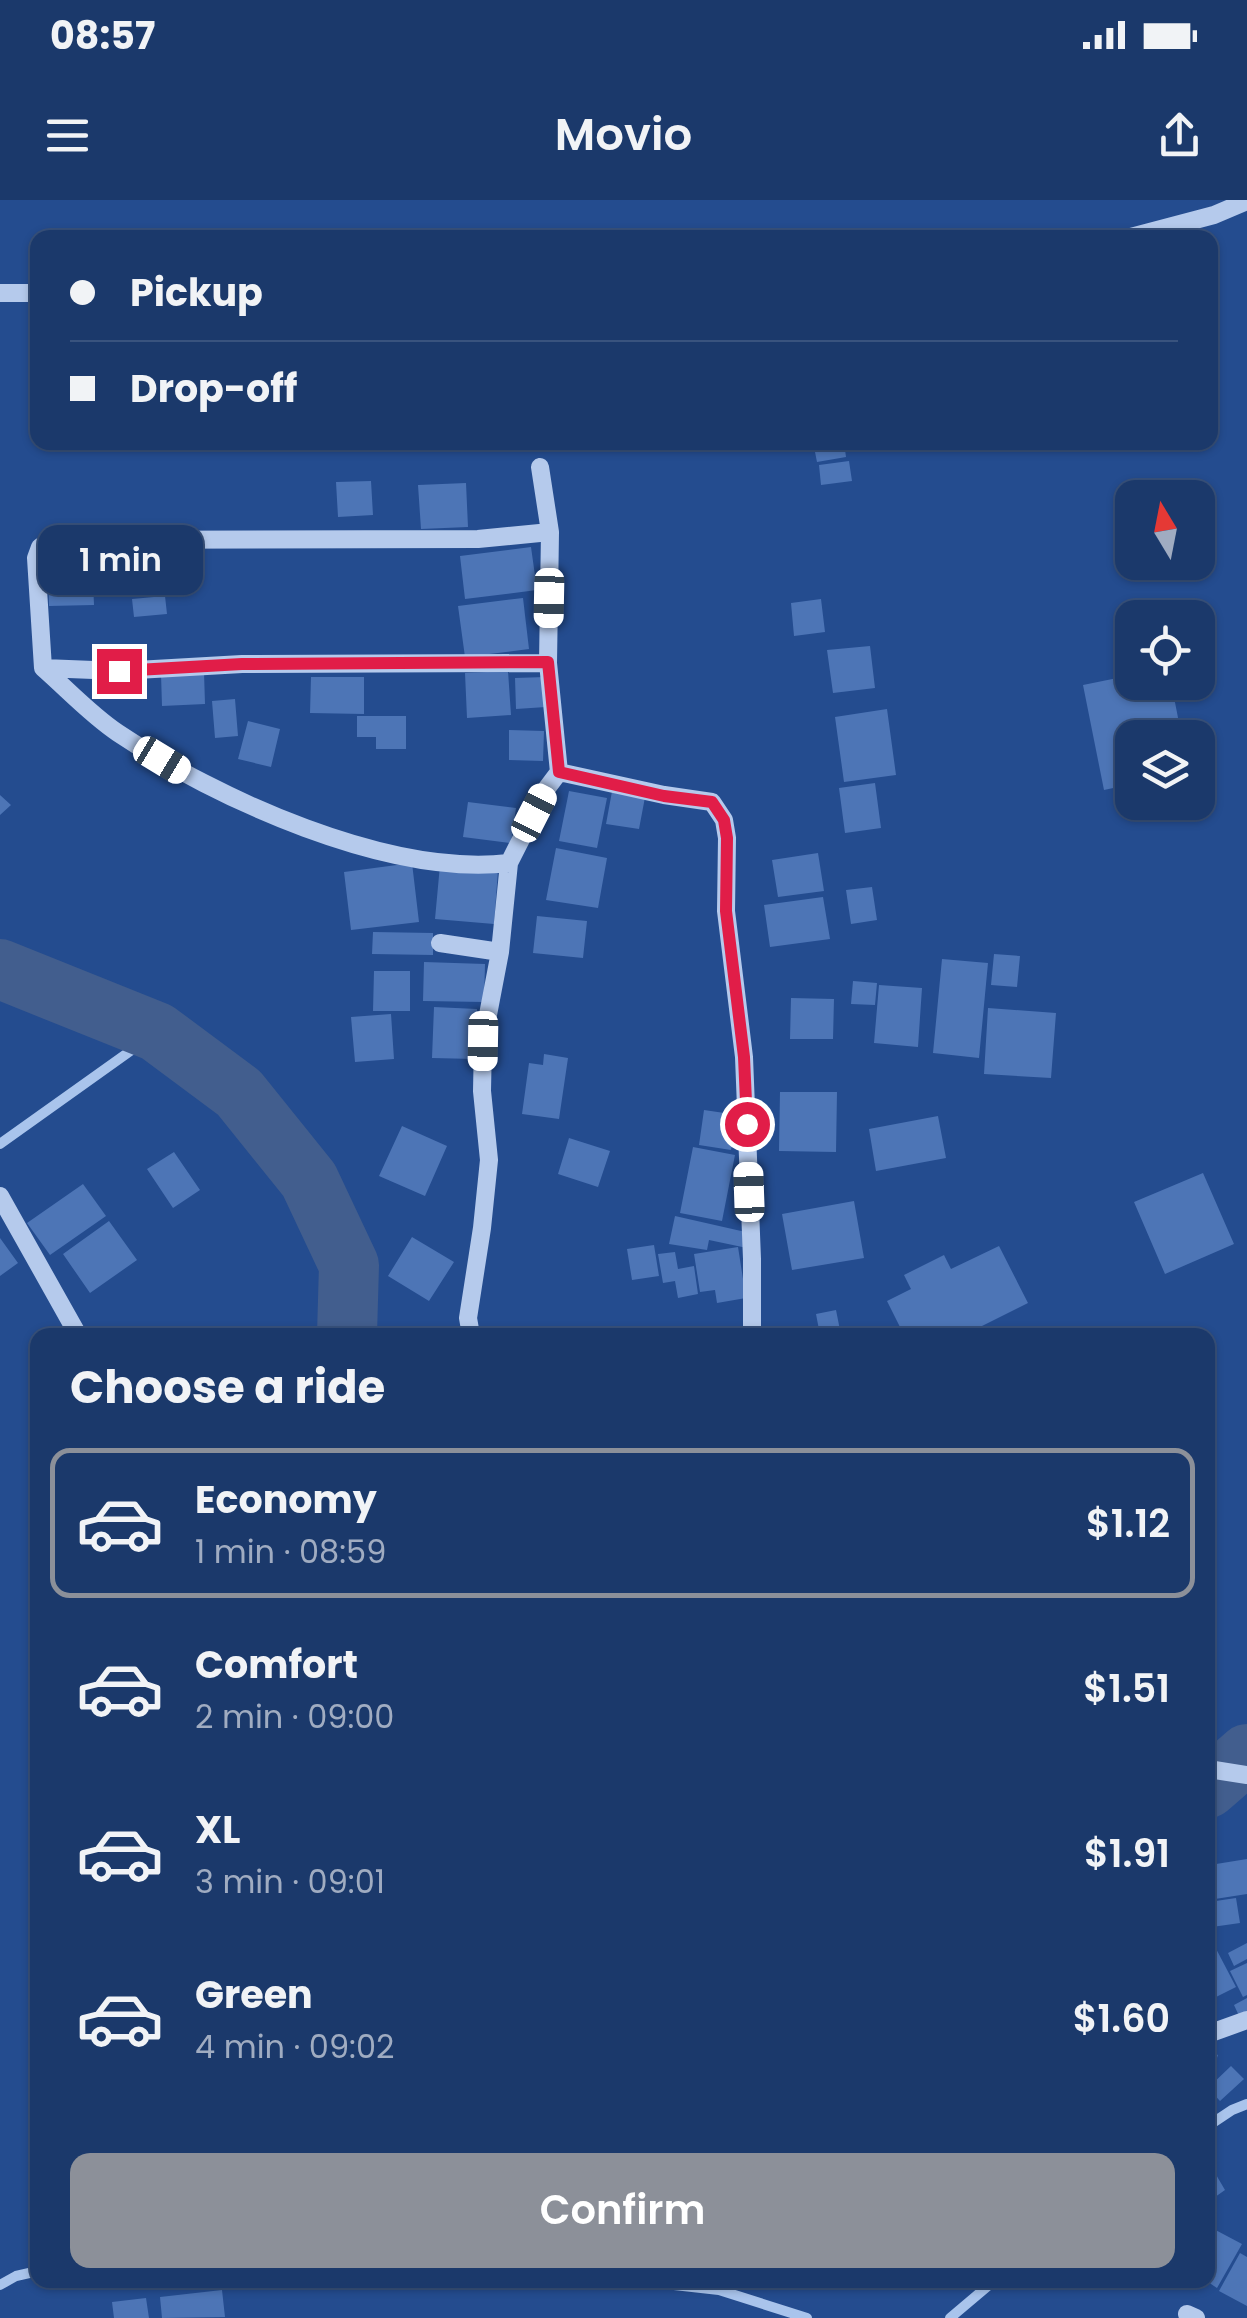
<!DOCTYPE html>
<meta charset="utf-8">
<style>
:root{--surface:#1b396b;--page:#244071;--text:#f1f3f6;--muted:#a0acc1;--line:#39537e;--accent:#8c9099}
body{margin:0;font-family:Poppins,sans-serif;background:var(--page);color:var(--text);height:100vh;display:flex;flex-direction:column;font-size:38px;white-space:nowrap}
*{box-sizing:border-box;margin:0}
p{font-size:32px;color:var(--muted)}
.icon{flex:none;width:55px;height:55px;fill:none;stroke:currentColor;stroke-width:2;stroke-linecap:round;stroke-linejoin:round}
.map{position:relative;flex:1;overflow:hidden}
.panel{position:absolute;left:30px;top:1128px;width:1185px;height:960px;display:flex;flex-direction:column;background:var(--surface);border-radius:20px;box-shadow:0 2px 8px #0004,0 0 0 2px var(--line)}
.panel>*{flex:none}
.hud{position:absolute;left:30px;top:30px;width:1188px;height:220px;border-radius:20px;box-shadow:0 2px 8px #0004,0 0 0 2px var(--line);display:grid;align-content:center;height:220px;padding:0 40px;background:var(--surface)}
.needle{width:65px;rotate:350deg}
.controls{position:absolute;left:1115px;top:280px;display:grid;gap:20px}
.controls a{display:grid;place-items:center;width:100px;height:100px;border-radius:20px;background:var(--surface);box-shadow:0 2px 8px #0004,0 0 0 2px var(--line);font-size:50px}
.end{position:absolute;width:45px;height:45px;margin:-22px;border:12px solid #e11d48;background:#fff;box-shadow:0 0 0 5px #fff}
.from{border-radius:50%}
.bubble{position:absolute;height:70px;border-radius:20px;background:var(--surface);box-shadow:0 2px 8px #0004,0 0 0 2px var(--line);font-size:32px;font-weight:600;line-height:70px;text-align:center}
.car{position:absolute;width:30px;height:60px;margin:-30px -15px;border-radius:12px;box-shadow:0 0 8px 2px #0007;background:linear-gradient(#fff 24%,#345 0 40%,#fff 0 76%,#345 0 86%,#fff 0)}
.hud b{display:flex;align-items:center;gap:35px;height:95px;font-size:38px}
.hud b+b{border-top:2px solid var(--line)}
.hud i{width:25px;height:25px;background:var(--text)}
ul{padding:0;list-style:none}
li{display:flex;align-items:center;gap:30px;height:150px;margin:0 20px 15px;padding:0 20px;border:5px solid transparent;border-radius:20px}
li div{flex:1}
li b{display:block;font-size:38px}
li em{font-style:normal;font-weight:600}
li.on{border-color:var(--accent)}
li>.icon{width:90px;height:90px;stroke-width:1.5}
h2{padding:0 40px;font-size:45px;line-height:120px}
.action{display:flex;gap:20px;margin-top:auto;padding:20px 40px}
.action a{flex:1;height:115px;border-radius:20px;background:var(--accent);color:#fff;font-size:40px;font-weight:600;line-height:115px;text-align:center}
.status{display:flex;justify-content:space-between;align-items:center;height:70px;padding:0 50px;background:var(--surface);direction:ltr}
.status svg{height:28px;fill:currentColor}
header{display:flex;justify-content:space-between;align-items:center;height:130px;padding:0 40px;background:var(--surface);font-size:45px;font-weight:600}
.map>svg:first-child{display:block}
</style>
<div class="status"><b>08:57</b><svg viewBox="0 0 49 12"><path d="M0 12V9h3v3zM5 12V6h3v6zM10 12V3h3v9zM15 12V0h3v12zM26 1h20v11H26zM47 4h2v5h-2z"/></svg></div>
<header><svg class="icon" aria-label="menu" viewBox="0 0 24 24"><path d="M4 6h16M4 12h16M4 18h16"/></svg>Movio<svg class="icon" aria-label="share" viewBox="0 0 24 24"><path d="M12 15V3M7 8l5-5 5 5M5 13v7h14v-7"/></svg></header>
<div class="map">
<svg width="1247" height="2118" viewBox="0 0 1247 2118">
<rect width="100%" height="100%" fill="#244c8f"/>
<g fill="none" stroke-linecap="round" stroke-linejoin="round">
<path stroke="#a9c4ec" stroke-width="10" d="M0,944l157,-112
M1208,1926l24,-16 15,-6
M629,2080l90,10 88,28
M0,2085l16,-9 22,-5
M950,2118l45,-38"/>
<path stroke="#425e8e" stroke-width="60" d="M0,769l157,63 82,61 70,87 40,85 -2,70
M1208,1588l39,-34"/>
</g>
<path fill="#4d75b6" d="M813,242h31l2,15 -29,5z
M849,261l3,20 -31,4 -2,-20z
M371,281l2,34 -35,2 -2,-35z
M466,283l2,44 -47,2 -3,-44z
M531,347l6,43 -72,9 -5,-43z
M92,357l2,48 -45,1 -1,-47z
M165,396l2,18 -33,3 -2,-18z
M523,398l6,51 -64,8 -7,-51z
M821,399l4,33 -31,4 -3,-33z
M870,446l5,42 -42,5 -6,-43z
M508,471l3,44 -44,3 -2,-45z
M204,472l1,32 -43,2 -1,-32z
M1132,475v7h39l11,56h-50v46l-28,6 -21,-105z
M311,477h53v37l-54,-1z
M545,477l1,30 -30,2 -1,-31z
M235,499l3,37 -23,2 -3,-37z
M887,509l9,66 -52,7 -9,-65z
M357,516h49v33h-30v-12h-19z
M248,521l32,8 -9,38 -33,-8z
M509,530l35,1 -1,30 -34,-1z
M875,583l6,45 -36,5 -6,-45z
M613,586l33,6 -7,37 -33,-5z
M569,591l38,7 -10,50 -38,-7z
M0,595l11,10 -11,10z
M468,602l48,6 -5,35 -48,-6z
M556,648l51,10 -9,50 -52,-8z
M818,653l6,38 -46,6 -6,-37z
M412,663l7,59 -68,8 -7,-58z
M440,665l58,5 -4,54 -59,-5z
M872,687l5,33 -26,4 -5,-34z
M823,697l7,42 -60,8 -6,-42z
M537,716l50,5 -4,37 -50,-5z
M373,732l60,1v22l-61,-1z
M994,754l26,2 -3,31 -26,-2z
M942,759l46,4 -9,95 -46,-5z
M424,762l61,2 -1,38 -61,-1z
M374,771h36v40h-37z
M853,781l24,2 -2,22 -24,-1z
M879,785l43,3 -4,59 -44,-4z
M791,798l43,1 -1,40h-43z
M434,807l43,2 -2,50 -43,-1z
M988,808l68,5 -5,65 -67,-4z
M391,814l3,45 -39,3 -4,-45z
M544,854l24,4 -9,61 -37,-5 7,-51 14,2z
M780,892h57l-1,60 -57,-1z
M704,910l34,5 -7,35 -32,-5z
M938,916l8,42 -70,13 -7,-42z
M402,926l45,20 -22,50 -46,-20z
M569,938l41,13 -12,36 -40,-13z
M693,947l42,8 -13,66 -42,-8z
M174,952l26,38 -27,18 -26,-39z
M1203,973l31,71 -69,30 -31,-72z
M83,984l23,32 -56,39 -23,-32z
M854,1001l10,57 -72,12 -10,-56z
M675,1016l75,17 -3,15 -38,-8 -2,10 -38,-6z
M109,1021l28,39 -47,33 -27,-39z
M412,1037l42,25 -25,39 -41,-25z
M0,1038l18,25 -18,13z
M654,1045l5,31 -27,4 -5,-31z
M999,1046l29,57 -64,32h-60l-17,-34 24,-12 -7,-14 40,-20 7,14z
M738,1047l8,51 -29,5 -2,-13 -15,2 -6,-38z
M675,1052l3,17 16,-3 4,28 -20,4 -3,-17 -12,2 -5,-29z
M836,1110l5,25h-21l-4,-21z
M1247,1659v35l-32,5 -5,-34z
M1236,1698l4,25 -28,4 -3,-25z
M1212,1741l24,46 -26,13 -2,-5v-51z
M1247,1743v16l-13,7 -6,-13z
M1247,1763v32l-4,2 -13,-26z
M1247,1798v17l-7,3 -6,-13z
M1208,1851l10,4 -10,28z
M1231,1866l13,13 -24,22 -12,-13z
M1208,1961l17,29 -17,12z
M1208,2026l34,18 -25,44 -9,-6z
M1240,2053l7,4v49l-28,-15z
M222,2090l3,27 -63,1 -2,-21z
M146,2098l3,20h-35l-2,-16z"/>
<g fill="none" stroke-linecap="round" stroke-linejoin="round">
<path stroke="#b5caec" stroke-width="18" d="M1127,38l87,-23 33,-14
M0,93h38
M43,468l76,3 123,-7 306,-1
M559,572l105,23 48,7 12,18 3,18 -1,73 18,146 8,202v76
M509,663c-121,14 -292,-64 -391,-130 -27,-18 -51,-44 -75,-65l-7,-110 4,-11 11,-7 427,-1 72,-7
M440,743l60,9
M0,996l78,139
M471,1135l-3,-17 14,-90 7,-68 -7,-69 1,-50 17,-89 9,-89 38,-75 12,-16 -11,-109 2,-131 -10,-65
M1208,1569l39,6
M1208,1834l39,-14
M1187,2114l9,4"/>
</g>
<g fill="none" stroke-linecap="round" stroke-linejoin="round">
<path stroke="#e11d48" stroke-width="12" d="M119,471l123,-7 306,-2 11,110 105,24 48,6 12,18 3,18 -1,73 18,146 3,67"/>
</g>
</svg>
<div class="controls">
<a><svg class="needle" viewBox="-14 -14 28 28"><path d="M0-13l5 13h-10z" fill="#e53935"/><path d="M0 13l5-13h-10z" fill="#a0acc1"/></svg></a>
<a><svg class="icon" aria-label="locate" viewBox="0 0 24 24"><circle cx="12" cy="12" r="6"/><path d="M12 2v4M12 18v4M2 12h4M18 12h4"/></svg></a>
<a><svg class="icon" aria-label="layers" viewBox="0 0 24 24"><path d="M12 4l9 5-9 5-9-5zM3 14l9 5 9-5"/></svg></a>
</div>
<i class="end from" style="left:747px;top:924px"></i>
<i class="end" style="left:119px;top:471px"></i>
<div class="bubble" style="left:38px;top:325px;width:165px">1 min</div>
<i class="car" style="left:549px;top:398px;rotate:181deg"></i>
<i class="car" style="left:162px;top:560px;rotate:121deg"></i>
<i class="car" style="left:534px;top:613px;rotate:27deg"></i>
<i class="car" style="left:483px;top:841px;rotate:181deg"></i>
<i class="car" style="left:749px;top:992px;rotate:358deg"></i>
<div class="hud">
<b><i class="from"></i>Pickup</b>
<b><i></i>Drop-off</b>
</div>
<section class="panel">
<h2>Choose a ride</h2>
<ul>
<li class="on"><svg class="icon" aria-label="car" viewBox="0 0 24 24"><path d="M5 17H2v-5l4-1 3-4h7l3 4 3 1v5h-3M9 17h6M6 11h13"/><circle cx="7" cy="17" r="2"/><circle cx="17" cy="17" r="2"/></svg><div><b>Economy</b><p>1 min · 08:59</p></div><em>$1.12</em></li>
<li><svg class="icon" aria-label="car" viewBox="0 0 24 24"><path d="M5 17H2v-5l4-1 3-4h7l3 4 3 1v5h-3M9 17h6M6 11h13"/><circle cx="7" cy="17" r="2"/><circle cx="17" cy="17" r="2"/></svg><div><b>Comfort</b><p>2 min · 09:00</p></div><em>$1.51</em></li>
<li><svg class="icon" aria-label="car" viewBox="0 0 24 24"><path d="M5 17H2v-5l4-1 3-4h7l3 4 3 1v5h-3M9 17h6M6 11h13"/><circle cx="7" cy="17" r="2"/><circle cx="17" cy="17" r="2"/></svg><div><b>XL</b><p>3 min · 09:01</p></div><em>$1.91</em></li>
<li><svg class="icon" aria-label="car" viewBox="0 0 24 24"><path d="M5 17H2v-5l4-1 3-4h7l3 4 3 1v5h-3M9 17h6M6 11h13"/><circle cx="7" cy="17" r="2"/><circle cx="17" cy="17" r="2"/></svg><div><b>Green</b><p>4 min · 09:02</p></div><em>$1.60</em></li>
</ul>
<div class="action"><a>Confirm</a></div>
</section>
</div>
